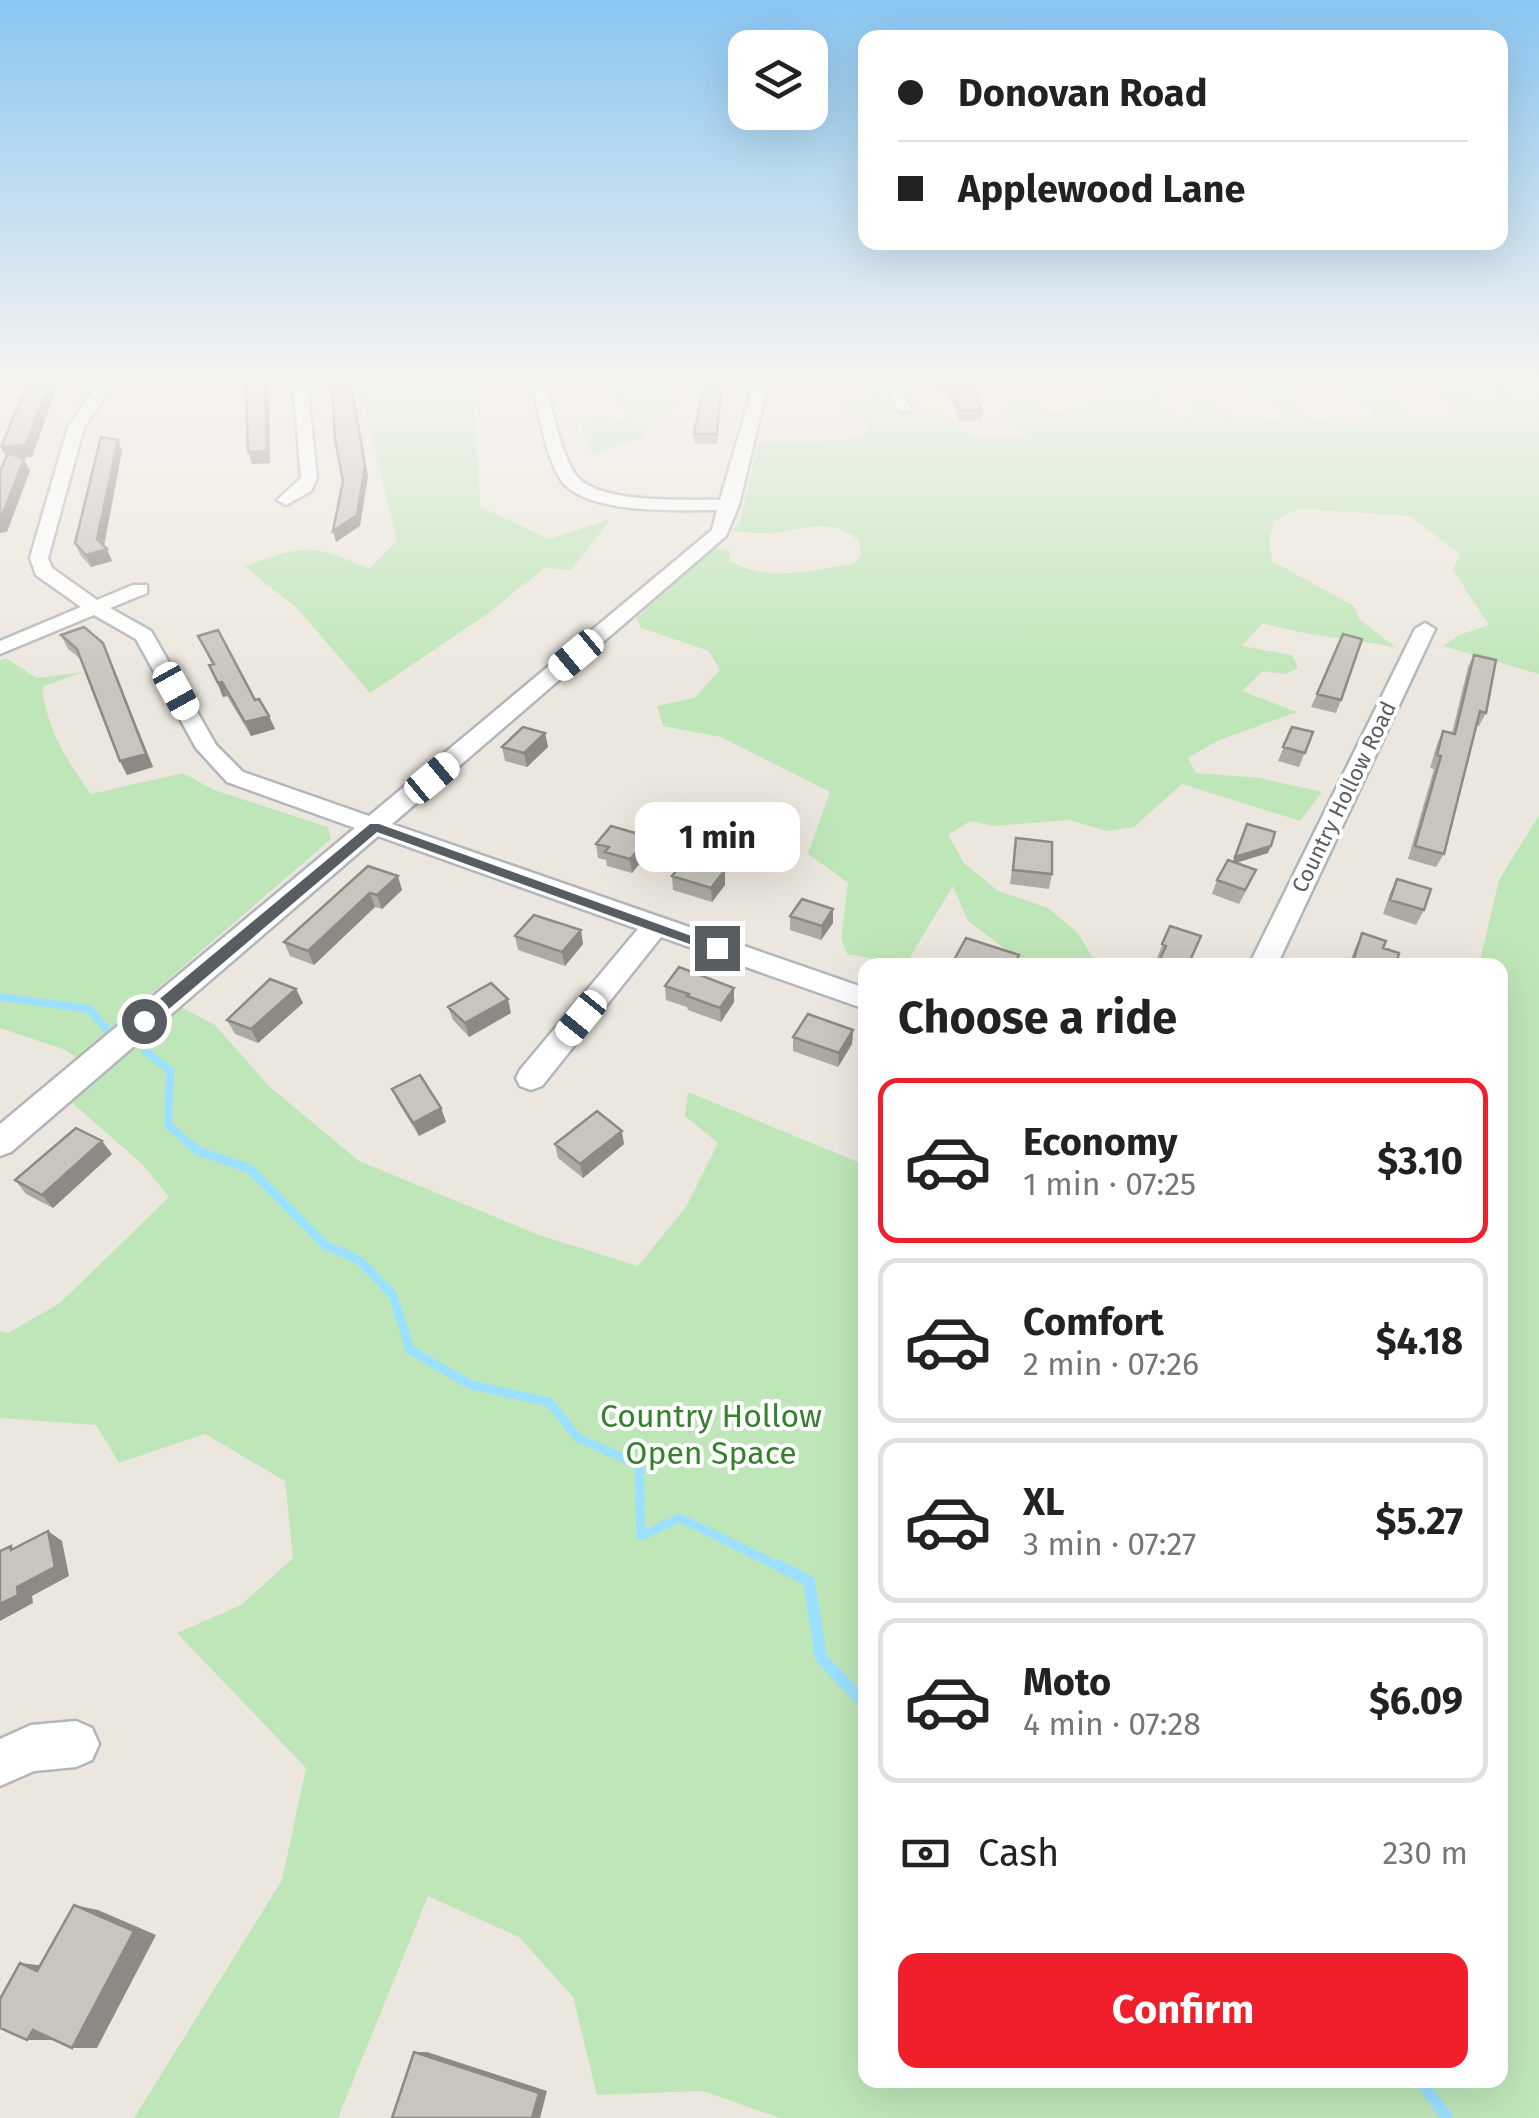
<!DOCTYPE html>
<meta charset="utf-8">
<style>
:root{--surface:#fff;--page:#f6f6f6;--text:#222;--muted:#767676;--line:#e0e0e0;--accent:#f11f2b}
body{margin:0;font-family:"Fira Sans",sans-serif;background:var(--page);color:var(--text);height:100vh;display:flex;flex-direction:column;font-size:38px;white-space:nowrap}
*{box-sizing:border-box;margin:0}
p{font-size:32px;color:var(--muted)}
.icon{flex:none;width:55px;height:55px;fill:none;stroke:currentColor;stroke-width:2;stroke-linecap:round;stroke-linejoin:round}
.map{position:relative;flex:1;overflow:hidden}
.sheet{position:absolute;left:858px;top:958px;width:650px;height:1130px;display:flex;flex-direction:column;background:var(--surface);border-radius:20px;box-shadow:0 10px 40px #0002}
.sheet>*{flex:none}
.hud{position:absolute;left:858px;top:30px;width:650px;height:220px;border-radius:20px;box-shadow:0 10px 40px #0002;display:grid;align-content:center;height:220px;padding:0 40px;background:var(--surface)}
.buttons{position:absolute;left:728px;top:30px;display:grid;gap:20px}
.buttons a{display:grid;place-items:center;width:100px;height:100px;border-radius:20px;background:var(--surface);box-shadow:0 10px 40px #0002;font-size:50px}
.end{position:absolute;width:45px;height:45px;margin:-22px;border:12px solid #585d61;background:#fff;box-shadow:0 0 0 5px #fff}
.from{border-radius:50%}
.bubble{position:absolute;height:70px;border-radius:20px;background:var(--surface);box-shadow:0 10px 40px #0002;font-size:32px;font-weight:700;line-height:70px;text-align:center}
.car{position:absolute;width:30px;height:60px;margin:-30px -15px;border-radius:12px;box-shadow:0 0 8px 2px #0007;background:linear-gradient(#fff 24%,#345 0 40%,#fff 0 76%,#345 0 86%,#fff 0)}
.hud b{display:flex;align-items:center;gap:35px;height:95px;font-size:38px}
.hud b+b{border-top:2px solid var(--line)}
.hud i{width:25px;height:25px;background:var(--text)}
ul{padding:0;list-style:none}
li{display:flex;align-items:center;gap:30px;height:165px;margin:0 20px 15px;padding:0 20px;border:5px solid var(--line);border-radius:20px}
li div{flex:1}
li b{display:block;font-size:38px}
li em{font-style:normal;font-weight:700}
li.active{border-color:var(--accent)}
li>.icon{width:90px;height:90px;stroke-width:1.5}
h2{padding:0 40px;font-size:45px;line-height:120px}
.pay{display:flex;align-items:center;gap:25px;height:110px;padding:0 40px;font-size:38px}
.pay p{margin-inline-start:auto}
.button{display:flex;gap:20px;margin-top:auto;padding:20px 40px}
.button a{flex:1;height:115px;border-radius:20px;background:var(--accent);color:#fff;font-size:40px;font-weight:700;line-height:115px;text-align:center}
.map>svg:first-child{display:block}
</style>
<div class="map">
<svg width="1539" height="2118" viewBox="0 0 1539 2118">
<rect width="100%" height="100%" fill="#ece7de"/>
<path fill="#bfe6b9" d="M363,383l109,2 9,122 68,32 62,-20 -40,51 -27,-2 -54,44 -120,81 -72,-84 -54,-43c60,-20 65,-24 125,3l28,-28 -29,-118z
M585,383h89l-1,25 -31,29 -50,18 -10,-27 14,-12 30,5 -9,-32z
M858,383h22l16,27h41l35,26h57l-32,-28 42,-2 14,7 52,-9 -3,-17 -10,-4h71v9l-7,8 5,13 31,5v-18l19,1 23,21 53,-1 -15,-25 -20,-5 -5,-5 34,-1 22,32 52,8 19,-5 -4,-12 -26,-25h40l22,33 59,-1 -39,-32c30,10 55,26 85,9l-28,-9h56v291l-96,-28 16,-11 30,-10 -36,-55 7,-16 -50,-38 -111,-7 -25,12 -5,19 3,21 82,45 6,14 37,28c-45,-10 -90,-11 -134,-25l-21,23 50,9 6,13 -13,6 -22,-3 -21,20 55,21 -80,29 -29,17 8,15 64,5 62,14 -22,29 -118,-37 -48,43 -28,4 -36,-11 -76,6 -24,-5 -22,14 16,28 34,28 50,17 30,25 19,32h-83l-1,-10 -45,-34 -15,-35 -48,79 -58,-11 -6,-16 7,-55 -40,-29 22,-62 -109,-55 -58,-11 -6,-20 37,-8 26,-28 -11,-19 -68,-23 -5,-10 77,-70 18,3 -2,8c33,25 84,11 123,5l9,-8 -2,-15c-26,-22 -47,-14 -77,-9 -17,2 -33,1 -50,-1l8,-9 19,-80 67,-1 37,-5 8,-13 -28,-13 4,-6 29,-1v-7l-16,-8z
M6,658l31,20 46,-6 -41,15c5,43 25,74 49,107l92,-21 31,17 114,37 3,12 -254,219 -14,-9 -63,-21v-368z
M1539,815v1303h-759l-77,-27 -106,4 -24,-98 -54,-60 -91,-41 -90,222h-204l148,-238 24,-112 -129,-135 64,-28 52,-47 -8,-77 -80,-47 -86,29 -23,-38 -96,-7v-87l8,2 52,-30 109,-106 -26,-32 -73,-64 109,-95 36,19 55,62 89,74 180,74 99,31 48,-59 32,-64 -33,-27 3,-24 177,73v915h635v-1115h-21l20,-85z"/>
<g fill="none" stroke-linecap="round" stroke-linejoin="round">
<path stroke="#9be1ff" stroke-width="8" d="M0,997l89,12 18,21
M146,1052l24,18 -2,55 25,22"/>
<path stroke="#9be1ff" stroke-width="9" d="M190,1144l8,7 52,18 75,76 34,15 34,35 17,55 61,35 78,17 29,36 61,27 2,71 39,-18 104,51"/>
<path stroke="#9be1ff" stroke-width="12" d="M779,1566l30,15 12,77 44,46
M1420,2080l27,38"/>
<g stroke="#b2b6bb" stroke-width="5">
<path id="minor" d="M99,383h15l-30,44 -36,131 4,10 45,32 36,-15h14v8l-37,15 41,23 65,114 27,27 126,44 343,-286 5,-20c-38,0 -132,5 -156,-30 -17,-27 -21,-67 -30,-97h14c9,29 14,66 30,91 21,31 111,25 145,26l34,-117h14l-29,122 -13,31 -334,288 473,164v21l-204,-72 -119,149 -11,4 -11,-4 -4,-8 4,-8 118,-141 -260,-93 -367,316 -11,4v-32l355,-296 -128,-46 -31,-34 -60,-109 -42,-24 -94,39v-13l81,-34 -45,-32 -6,-17 38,-131z
M293,383h14l10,95 -6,13 -25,14 -9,-5 24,-22z
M884,383h14l13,25 -2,3h-10z
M1425,623l10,6 -158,336h-28l166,-336z
M76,1721l16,7 7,16 -7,16 -16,7 -42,4 -34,15v-47l31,-14z"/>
</g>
<use href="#minor" fill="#fff" fill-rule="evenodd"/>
</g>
<path fill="#ada9a3" d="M937,383h33l12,27 -1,11h-23l-9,-29h-9z
M1493,383h15l-2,5 -8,3z
M721,388l-4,56h-23v-10z
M118,440l4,11 -18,95 8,15 -21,6 -11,-12 -5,-12z
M61,635l42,8 50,124 -26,8 -7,-14 -38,-101 -14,-11z
M198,636l71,80 6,13 -24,7 -24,-40 -4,1 -14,-32h3z
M1474,655l12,58 -7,13 -3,-1 -32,129 -8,13 -28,-8 26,-90 -4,-1 7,-24 6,-13 9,2 16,-66z
M1317,694l24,6 -5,13 -25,-6z
M1292,727l21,5 -14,35 -21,-6z
M545,733l3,14 -21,20 -22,-6 -3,-14z
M1247,824l21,29 -32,10 14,21 -11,20 -27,-10 5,-14 16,-18z
M649,837l1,14 -18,22 -25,-7 -1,-6 -8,-2 -2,-14z
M1016,838l36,36 -3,15 -39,-5z
M368,866l34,24 -20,19 -7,-2 -61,58 -24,-9 -6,-14z
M672,876l53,9 -13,17 -39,-12z
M1397,879l27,31 -8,15 -33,-11 7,-21z
M833,909v14l-12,17 -31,-10v-14z
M1170,926l19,39h-32l3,-6 -3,-1z
M1362,933l21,15 13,17h-47l6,-17z
M515,936l68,8 -18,22 -47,-16z
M954,960l62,5h-63z
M665,986l69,16 -13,20 -33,-12 -1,-3 -21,-7z
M296,989l7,14 -45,40 -23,-9 -8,-14z
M448,1007l63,6 -42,24 -16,-17z
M853,1030l-1,14 -14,23 -45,-16v-14z
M392,1089l49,19 5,14 -27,14 -21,-34z
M555,1144h69l-41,34 -25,-20z
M112,1154l-59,54 -27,-14 -11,-14z"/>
<path fill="#8d8985" d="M49,383l9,1 -26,73 -25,2 -6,-12z
M352,383l16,93 -8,50 -24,16 -3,-11 24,-16z
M1502,383h6l-2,5 -8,3z
M265,384l4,11 1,68 -18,1 -4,-12z
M118,440l4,11 -19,99 4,-1 5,12 -21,6 -5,-12 11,-16z
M24,459l6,12 -23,61 -7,1v-13z
M103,643l50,124 -26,8 -7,-14z
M222,682l5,14 -4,1 -5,-14z
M269,716l6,13 -24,7 -6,-14z
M545,733l3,14 -21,20 -3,-14z
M649,837l1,14 -18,22 -2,-14z
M1271,846l-3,7 -36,11 3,-7z
M725,870v15l-13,17 -1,-14z
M398,876l4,14 -20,19 -5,-14z
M370,893l5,14 -61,58 -6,-14z
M833,909v14l-12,17 1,-14z
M581,930l2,14 -18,22 -3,-14z
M734,988v14l-13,20 -1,-14z
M296,989l7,14 -45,40 -7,-14z
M508,999l3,14 -42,24 -4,-14z
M853,1030l-1,14 -14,23 1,-14z
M441,1108l5,14 -27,14 -6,-13z
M622,1131l2,13 -41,34 -3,-14z
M102,1141l10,13 -59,54 -11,-13z
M48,1531l14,10 7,35 -37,20 1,7 -33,18v-17l17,-17z
M74,1905l24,5 58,25 -59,113h-25z
M20,1963l27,3 -10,5z
M33,2030l21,10h-27z
M414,2052h13l120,39 -7,27h-8z"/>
<path fill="#c9c4be" stroke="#8d8985" stroke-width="2.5" d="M31,383h18l-23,62 -25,2 16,-39z
M332,383h19l14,83 -8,49 -24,16 10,-50 -8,-41z
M951,383h19l12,27h-22z
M265,384l2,67 -19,1 -2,-66z
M703,388h18l-4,46h-23z
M101,437l17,3 -21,99 10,10 -21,6 -11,-12z
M8,453l16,6 -24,61v-49z
M84,627l19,16 43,111 -26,7 -43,-112 -16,-14z
M218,630l37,70 4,-1 10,17 -24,6 -23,-40 -4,1 -9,-18 5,-1 -16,-28z
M1343,634l19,5 -21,61 -24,-6z
M1474,655l22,5 -10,53 -6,-2 -36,143 -29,-8 26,-90 -4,-1 6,-24 12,3z
M523,727l22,6 -21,20 -22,-6z
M1292,727l21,5 -8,21 -22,-6z
M1247,824l28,8 -4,14 -36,11z
M611,826l38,11 -19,22 -25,-7 4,-5 -13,-3z
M1016,838l36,4v32l-39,-4z
M686,859l39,11 -14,18 -39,-12z
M1228,860l28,10 -11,20 -28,-10z
M368,866l30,10 -21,19 -7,-2 -62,58 -24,-9z
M1397,879l34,10 -7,21 -34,-10z
M802,899l31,10 -11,17 -32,-10z
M534,915l47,15 -19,22 -47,-16z
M1170,926l31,10 -13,29h-16l-13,-4 7,-15 -4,-2z
M1362,933l24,8 -3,7 16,5 -3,12h-44z
M966,938l53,17 -5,10h-44l-16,-5z
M679,967l55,21 -14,20 -33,-12 2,-2 -24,-8z
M270,979l26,10 -45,40 -24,-9z
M491,983l17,16 -43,24 -17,-16z
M808,1014l45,16 -14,23 -46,-16z
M420,1075l21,33 -28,15 -21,-34z
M597,1111l25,20 -42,33 -25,-20z
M76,1128l26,13 -60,54 -27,-15z
M48,1531l7,36 -38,20 1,8 -18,9v-53l11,-5v4z
M74,1905l60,26 -62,117 -39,-18 -6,10 -27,-12v-29l20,-36 17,8z
M414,2052l125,41 -7,25h-140z"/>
<linearGradient id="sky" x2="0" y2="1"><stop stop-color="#89c6f1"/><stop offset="0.56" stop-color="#f6f4f0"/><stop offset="1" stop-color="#f6f4f0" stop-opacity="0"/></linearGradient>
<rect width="1539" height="680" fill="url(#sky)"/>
<path fill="#585d61" d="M370,824h9l346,124 -13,4 -335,-120 -227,193h-12v-8z"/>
<g text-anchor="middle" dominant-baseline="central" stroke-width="8" stroke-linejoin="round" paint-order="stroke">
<g font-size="22" fill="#585d61" stroke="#fff">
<text transform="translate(1344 797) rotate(-64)">Country Hollow Road</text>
</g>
<g font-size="32" fill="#36812e" stroke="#fff">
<text x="711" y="1416">Country Hollow<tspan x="711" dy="37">Open Space</tspan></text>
</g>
</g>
</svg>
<div class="buttons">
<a><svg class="icon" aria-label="layers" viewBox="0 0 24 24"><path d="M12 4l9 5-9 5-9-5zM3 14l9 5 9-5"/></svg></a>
</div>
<i class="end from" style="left:144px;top:1021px"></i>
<i class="end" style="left:717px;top:948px"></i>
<div class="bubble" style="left:635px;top:802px;width:165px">1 min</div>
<i class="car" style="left:576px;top:655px;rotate:230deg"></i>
<i class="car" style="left:176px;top:691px;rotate:151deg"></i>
<i class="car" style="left:432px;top:778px;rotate:50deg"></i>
<i class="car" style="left:581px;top:1018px;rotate:219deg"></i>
<div class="hud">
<b><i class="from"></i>Donovan Road</b>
<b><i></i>Applewood Lane</b>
</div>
<section class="sheet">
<h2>Choose a ride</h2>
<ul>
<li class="active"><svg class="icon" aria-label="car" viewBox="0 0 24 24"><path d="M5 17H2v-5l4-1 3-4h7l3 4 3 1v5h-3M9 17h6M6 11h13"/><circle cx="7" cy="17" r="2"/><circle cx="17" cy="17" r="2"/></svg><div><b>Economy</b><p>1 min · 07:25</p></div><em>$3.10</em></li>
<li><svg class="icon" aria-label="car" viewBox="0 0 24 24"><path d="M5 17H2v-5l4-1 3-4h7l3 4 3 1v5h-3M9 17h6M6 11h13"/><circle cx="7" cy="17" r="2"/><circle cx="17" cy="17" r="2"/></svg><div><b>Comfort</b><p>2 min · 07:26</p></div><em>$4.18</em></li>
<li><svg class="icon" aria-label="car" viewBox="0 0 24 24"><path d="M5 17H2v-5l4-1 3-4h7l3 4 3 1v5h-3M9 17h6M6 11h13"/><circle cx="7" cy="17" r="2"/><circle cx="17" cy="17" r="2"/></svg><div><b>XL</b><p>3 min · 07:27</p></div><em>$5.27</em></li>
<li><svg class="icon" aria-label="car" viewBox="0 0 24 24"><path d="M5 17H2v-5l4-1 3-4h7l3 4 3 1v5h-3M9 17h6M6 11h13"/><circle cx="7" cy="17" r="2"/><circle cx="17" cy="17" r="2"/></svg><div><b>Moto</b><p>4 min · 07:28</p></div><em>$6.09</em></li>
</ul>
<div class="pay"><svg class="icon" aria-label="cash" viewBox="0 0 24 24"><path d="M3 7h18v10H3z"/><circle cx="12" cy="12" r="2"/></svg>Cash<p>230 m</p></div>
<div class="button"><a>Confirm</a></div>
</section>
</div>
